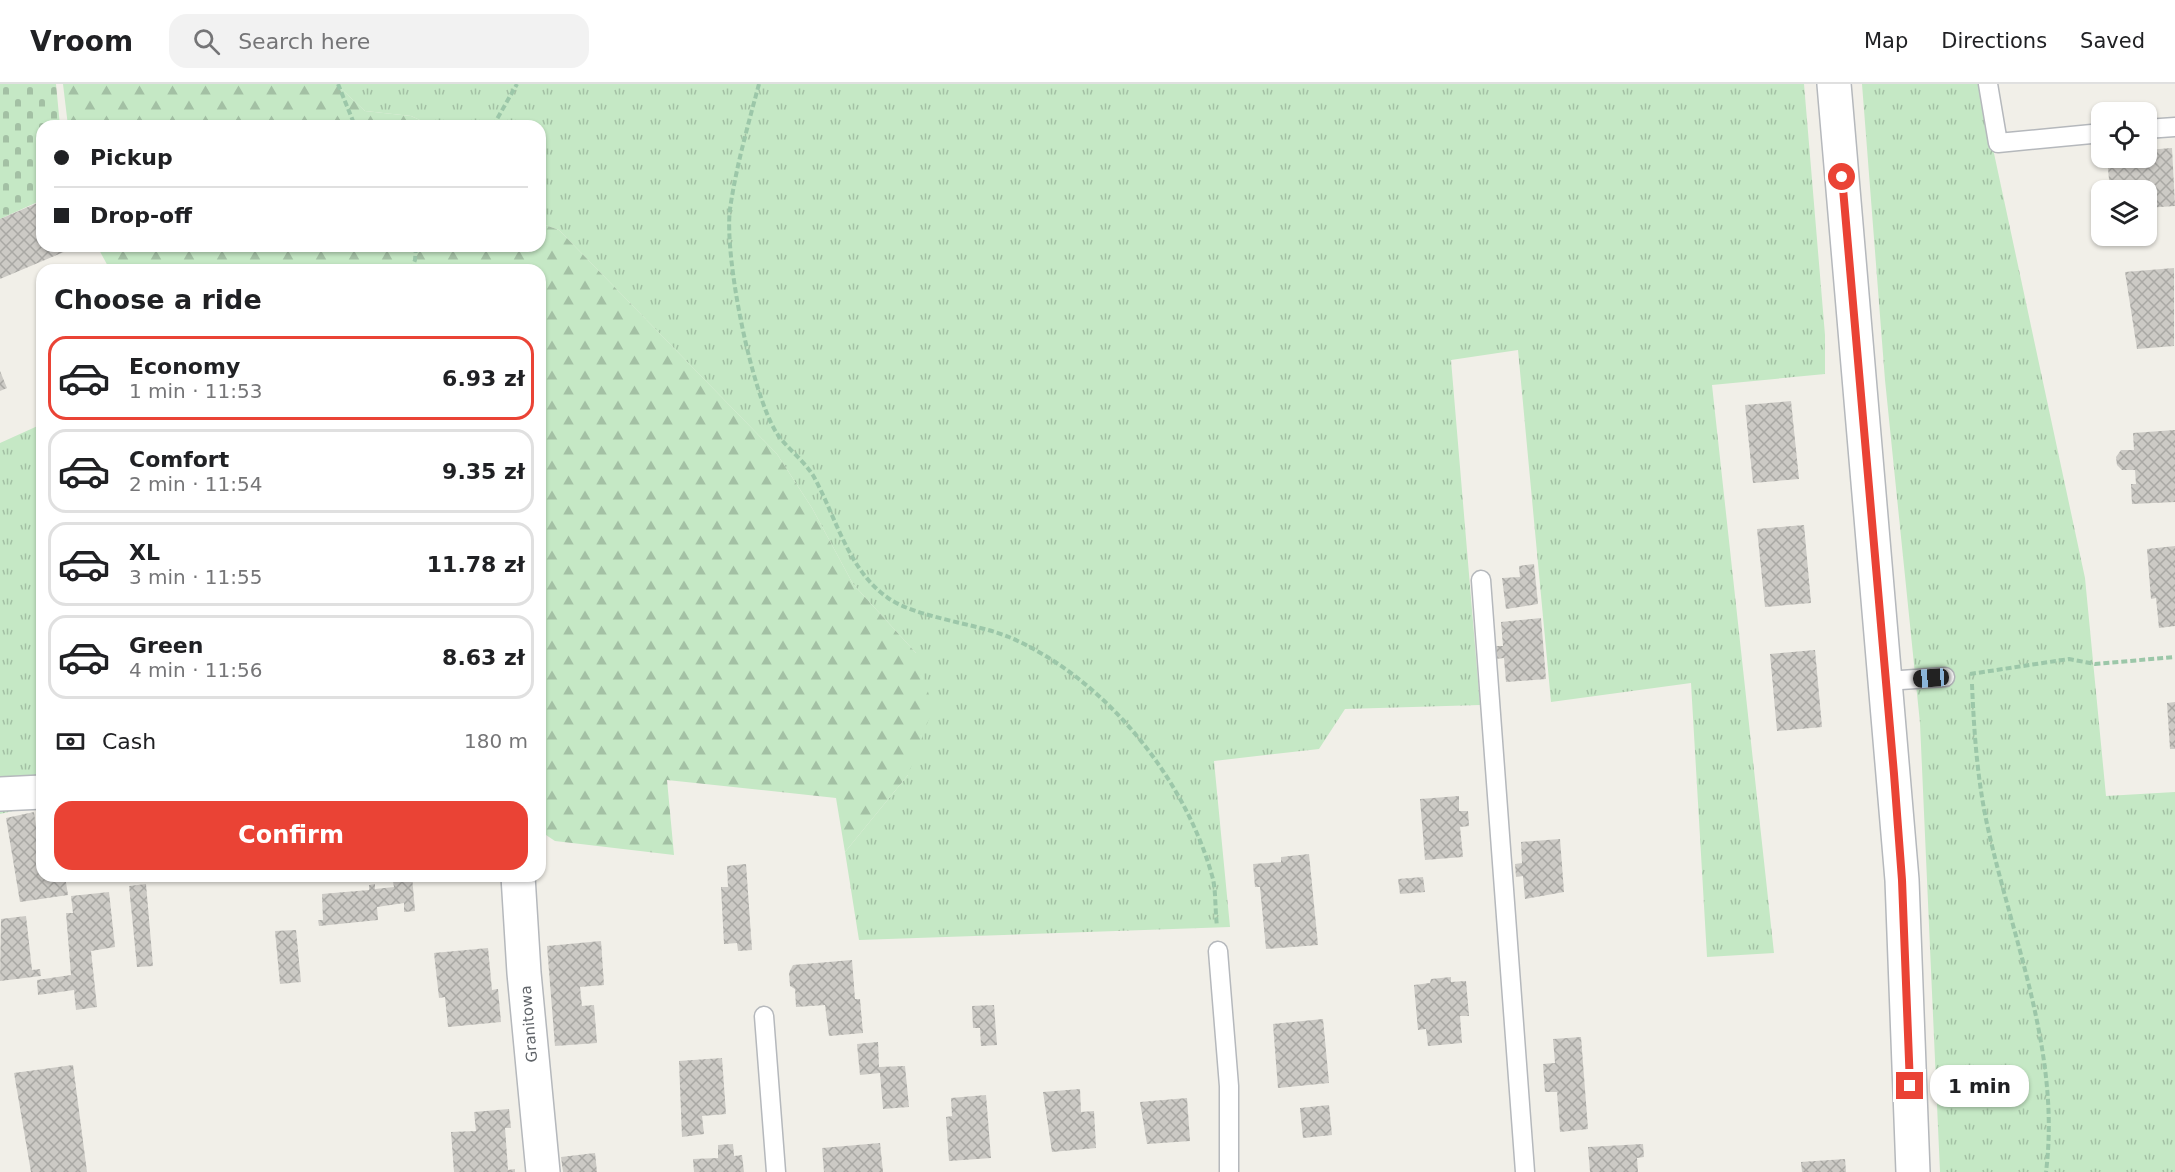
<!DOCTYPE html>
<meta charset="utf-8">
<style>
:root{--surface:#fff;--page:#f2f2f2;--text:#202124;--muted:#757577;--line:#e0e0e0;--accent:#ea4335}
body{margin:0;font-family:"DejaVu Sans",sans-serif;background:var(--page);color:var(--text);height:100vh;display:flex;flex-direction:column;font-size:22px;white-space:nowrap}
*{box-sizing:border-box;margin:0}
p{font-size:20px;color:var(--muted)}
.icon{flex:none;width:33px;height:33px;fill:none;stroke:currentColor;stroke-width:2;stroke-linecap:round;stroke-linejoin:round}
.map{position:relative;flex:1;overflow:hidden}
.sheet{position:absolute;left:36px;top:180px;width:510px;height:618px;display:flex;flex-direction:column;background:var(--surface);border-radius:18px;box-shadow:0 2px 4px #0004}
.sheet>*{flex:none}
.guide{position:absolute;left:36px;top:36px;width:510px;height:132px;border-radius:18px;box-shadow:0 2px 4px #0004;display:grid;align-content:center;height:132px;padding:0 18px;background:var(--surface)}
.fabs{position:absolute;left:2091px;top:18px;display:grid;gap:12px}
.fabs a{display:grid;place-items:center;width:66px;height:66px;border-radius:12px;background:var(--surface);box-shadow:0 2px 4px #0004;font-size:30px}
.end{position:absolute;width:27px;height:27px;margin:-14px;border:8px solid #ea4335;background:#fff;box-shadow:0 0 0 3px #fff}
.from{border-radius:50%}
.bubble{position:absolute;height:42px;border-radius:18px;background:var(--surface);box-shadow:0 2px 4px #0004;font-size:20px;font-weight:700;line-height:42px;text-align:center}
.car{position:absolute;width:18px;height:36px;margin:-18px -9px;border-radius:8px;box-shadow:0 0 4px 2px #0007;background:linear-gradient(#222 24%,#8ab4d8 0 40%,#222 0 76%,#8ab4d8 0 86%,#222 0)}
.guide b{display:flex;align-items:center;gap:21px;height:57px;font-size:22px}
.guide b+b{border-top:2px solid var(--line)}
.guide i{width:15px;height:15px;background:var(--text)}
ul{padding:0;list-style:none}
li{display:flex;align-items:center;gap:18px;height:84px;margin:0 12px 9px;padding:0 6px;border:3px solid var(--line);border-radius:18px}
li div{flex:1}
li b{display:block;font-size:22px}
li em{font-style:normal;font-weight:700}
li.active{border-color:var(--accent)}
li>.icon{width:54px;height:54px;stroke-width:1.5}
h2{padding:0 18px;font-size:27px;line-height:72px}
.pay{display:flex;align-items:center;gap:15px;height:66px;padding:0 18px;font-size:22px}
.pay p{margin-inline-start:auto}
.button{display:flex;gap:12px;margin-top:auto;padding:12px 18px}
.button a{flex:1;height:69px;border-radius:18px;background:var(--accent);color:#fff;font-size:24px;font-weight:700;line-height:69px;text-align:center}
header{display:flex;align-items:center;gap:36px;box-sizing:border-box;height:84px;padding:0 30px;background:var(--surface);border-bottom:2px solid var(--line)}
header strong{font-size:28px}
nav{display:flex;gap:33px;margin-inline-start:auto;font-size:21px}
.search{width:420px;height:54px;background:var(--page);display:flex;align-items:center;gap:15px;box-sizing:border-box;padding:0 21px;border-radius:18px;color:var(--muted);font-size:22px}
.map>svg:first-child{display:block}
</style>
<header>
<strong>Vroom</strong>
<div class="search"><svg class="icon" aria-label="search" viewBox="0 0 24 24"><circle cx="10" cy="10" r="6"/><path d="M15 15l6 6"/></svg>Search here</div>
<nav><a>Map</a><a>Directions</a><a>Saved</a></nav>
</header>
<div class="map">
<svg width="2175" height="1088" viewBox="0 0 2175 1088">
<defs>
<pattern id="grass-tufts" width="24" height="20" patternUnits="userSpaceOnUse" patternTransform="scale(1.5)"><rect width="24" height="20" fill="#c5e8c5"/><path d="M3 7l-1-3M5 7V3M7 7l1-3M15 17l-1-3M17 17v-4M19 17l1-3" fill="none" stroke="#a3c0a4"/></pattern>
<pattern id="forest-firs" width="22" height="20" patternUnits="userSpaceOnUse" patternTransform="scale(1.5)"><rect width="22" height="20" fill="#c5e8c5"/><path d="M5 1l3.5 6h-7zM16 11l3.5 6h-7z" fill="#a3c0a4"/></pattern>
<pattern id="cemetery-stones" width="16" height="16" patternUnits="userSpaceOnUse" patternTransform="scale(1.5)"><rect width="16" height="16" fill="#c5e8c5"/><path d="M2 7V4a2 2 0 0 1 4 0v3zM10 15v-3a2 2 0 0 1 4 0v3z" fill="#a3c0a4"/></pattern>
<pattern id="building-cross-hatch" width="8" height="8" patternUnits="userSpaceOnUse" patternTransform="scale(1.5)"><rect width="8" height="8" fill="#cccac5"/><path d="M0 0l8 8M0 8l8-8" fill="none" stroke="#a9a8a4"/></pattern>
</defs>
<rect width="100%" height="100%" fill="#f1efe8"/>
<path fill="url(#grass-tufts)" d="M336,0h1468l21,251v39l-113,11 62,568 -67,4 -16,-274 -140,19 -33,-352 -67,10 29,345 -135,4 -26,40 -105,12 16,166 -371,13 -14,-88 63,-77 8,-122 -63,-69 -41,-76 -35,-54 -218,-224 -19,-7v-97h-107l-22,-10 -46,-5z
M1862,0h120l7,46 96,448 21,218 69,-4v380h-235l-20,-449 -35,-343z
M42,340v380l-42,10v-371z"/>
<path fill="url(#forest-firs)" d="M63,0h273l29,27 46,5 22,10h-365z
M540,139l19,7 218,224 35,54 41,76 63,69 17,55 -25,67 -63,77 -9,-54 -169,-18 7,75 -119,-14 -15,-10v-561h-430l-13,-24h443z"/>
<path fill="url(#cemetery-stones)" d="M0,0h56l4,42h-18v74l-42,19z"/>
<path fill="url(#building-cross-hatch)" d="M2172,64l3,58 -29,2v-18h-36l-3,-32h39v-8z
M42,117v45h36l-78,33v-60z
M2174,184v78l-37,3 -12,-77z
M0,287l7,17 -7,3z
M1791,317l8,78 -46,4 -8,-78z
M2175,346v72l-43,2 -1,-20h5l-1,-14h-13l-5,-5 -1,-8 5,-7h13l-1,-17z
M1804,441l7,78 -46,4 -8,-78z
M2175,462v80l-16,2 -3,-30 -5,1 -4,-50z
M1534,480l4,40 -32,5 -4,-31 18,-1 -1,-11z
M1541,534l5,61 -40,3 -2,-24 -9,1 -1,-13h9l-2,-24z
M1815,566l7,77 -45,4 -7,-77z
M2175,618v47h-5l-3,-46z
M1459,712v15h9l1,15 -9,1 3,30 -38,3 -5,-61z
M34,728l2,15 6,-1v50h23l3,19 -48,7 -14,-84z
M1560,755l4,53 -39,7 -2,-23 -7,1 -1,-13 7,-1 -1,-21z
M1309,770l9,91 -52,4 -6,-62h-5l-2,-23 28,-2v-5z
M746,780l6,86 -14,1 -1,-8 -13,1 -3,-57h7l-1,-21z
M392,792h20l3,35 -11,1v-9l-27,4 1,13 -59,6 -1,-6h5l-1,-26 47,-4v-5l6,-1v5l19,-2z
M1423,793l2,15 -25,2 -2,-15z
M146,800l7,82 -16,1 -8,-81z
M109,808l6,55 -24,4 6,56 -21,3 -2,-20 -36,5 -1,-15 34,-5 -5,-62h7l-2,-17z
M26,832l6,54 8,-1 1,7 -41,5 1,-62z
M296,846l5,52 -21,2 -5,-53z
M601,857l3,44 -24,2 2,19 12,-1 3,38 -42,3 -8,-100z
M488,864l4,42 6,-1 3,33 -53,5 -3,-30 -6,1 -5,-45z
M852,876l3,39h5l3,34 -34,3 -4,-31 -29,2 -1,-18 -5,-3 -1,-13 4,-8z
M1451,893v5l15,-1 3,35h-9l2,27 -34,3 -2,-17 -8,1 -4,-45 16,-2 1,-4z
M994,921l3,40 -16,1 -1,-18h-7l-1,-22z
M1323,935l6,64 -51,5 -5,-64z
M1581,953l7,92 -28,3 -3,-40h-12l-2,-28 12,-1 -2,-24z
M878,958l1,25 26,-1 4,41 -26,2 -3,-36 -20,2 -3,-31z
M722,974l4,56 -24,2 2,18 -22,3 -3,-76z
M73,981l14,107h-56l-17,-99z
M1080,1005l1,23 13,-1 2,37 -44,4 -9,-60z
M986,1011l5,63 -42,3 -3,-44 6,-1 -1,-18z
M1187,1014l3,43 -43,3 -7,-42z
M1329,1021l3,30 -29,3 -3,-30z
M509,1025l2,19h-6l3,42 7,-1v3h-61l-3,-40 25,-1 -2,-19z
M880,1059l3,29h-59l-2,-24z
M733,1060l1,12 8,-1 2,17h-50l-1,-13 25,-1v-13z
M1643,1060l1,13 -7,1 1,14h-48l-2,-25z
M595,1069l2,19h-34l-2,-15z
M1845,1075l1,13h-44l-1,-10z"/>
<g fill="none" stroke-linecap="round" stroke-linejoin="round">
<g stroke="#b5b8bc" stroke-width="21">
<path id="lane" d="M1988,0l10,59 104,-10
M2146,45l29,-2
M1481,496l44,592
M1886,597l59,-4
M1218,867l11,135v86
M764,932l12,156"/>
</g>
<g stroke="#b5b8bc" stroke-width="36">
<path id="street" d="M1834,0l68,796 11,292
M0,710l42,-2
M518,792l6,97 19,199"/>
</g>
<path stroke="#9cc7a9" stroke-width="4" stroke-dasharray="6 3" stroke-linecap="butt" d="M338,0l17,42
M759,0c-11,41 -23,83 -29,125 -6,47 21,182 46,223 10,16 28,28 38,45 22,40 34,93 74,121 29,20 87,25 121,39 96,41 177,142 204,242 3,14 2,32 4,47
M493,42l24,-42
M411,186l4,-10 1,-14
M1970,590l99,-15 26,5 80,-7
M1972,600c2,47 5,93 15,140 25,115 74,228 59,348"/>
<use href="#lane" stroke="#fff" stroke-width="18"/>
<use href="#street" stroke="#fff" stroke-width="33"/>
</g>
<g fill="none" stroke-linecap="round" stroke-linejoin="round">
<path stroke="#ea4335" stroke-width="8" d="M1842,93l52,597 8,106 8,206"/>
</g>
<g text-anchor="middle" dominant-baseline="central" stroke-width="5" stroke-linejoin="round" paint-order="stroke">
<g font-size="15" fill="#5f6368" stroke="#fff">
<text transform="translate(529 940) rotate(-95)">Granitowa</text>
</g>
</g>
</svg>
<div class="fabs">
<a><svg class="icon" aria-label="locate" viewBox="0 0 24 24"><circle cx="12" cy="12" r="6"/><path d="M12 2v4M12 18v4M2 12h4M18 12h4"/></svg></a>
<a><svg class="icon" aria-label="layers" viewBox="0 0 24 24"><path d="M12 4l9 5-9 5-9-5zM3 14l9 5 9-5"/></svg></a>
</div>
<i class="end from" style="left:1842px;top:93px"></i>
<i class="end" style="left:1910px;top:1002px"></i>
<div class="bubble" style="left:1930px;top:981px;width:99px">1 min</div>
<i class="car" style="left:1931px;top:594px;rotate:266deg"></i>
<div class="guide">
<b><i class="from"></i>Pickup</b>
<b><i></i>Drop-off</b>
</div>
<section class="sheet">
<h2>Choose a ride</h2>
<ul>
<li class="active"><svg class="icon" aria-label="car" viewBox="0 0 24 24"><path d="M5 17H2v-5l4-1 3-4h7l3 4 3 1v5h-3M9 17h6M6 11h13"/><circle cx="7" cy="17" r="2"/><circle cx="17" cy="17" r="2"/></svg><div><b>Economy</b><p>1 min · 11:53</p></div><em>6.93 zł</em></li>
<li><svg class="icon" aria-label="car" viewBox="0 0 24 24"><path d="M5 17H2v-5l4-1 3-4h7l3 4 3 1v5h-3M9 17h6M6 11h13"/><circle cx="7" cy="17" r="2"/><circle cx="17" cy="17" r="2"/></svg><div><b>Comfort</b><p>2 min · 11:54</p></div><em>9.35 zł</em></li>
<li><svg class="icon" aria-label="car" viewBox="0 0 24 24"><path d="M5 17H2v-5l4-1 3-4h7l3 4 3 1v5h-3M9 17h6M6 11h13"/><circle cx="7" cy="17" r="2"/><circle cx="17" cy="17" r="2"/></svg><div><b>XL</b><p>3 min · 11:55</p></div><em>11.78 zł</em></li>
<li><svg class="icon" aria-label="car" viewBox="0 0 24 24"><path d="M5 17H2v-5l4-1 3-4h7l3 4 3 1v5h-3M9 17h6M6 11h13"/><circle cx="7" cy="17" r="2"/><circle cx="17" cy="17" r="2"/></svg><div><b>Green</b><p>4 min · 11:56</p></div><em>8.63 zł</em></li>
</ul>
<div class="pay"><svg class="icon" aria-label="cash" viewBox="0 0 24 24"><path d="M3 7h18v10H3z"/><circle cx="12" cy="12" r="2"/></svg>Cash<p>180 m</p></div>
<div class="button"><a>Confirm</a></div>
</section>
</div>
